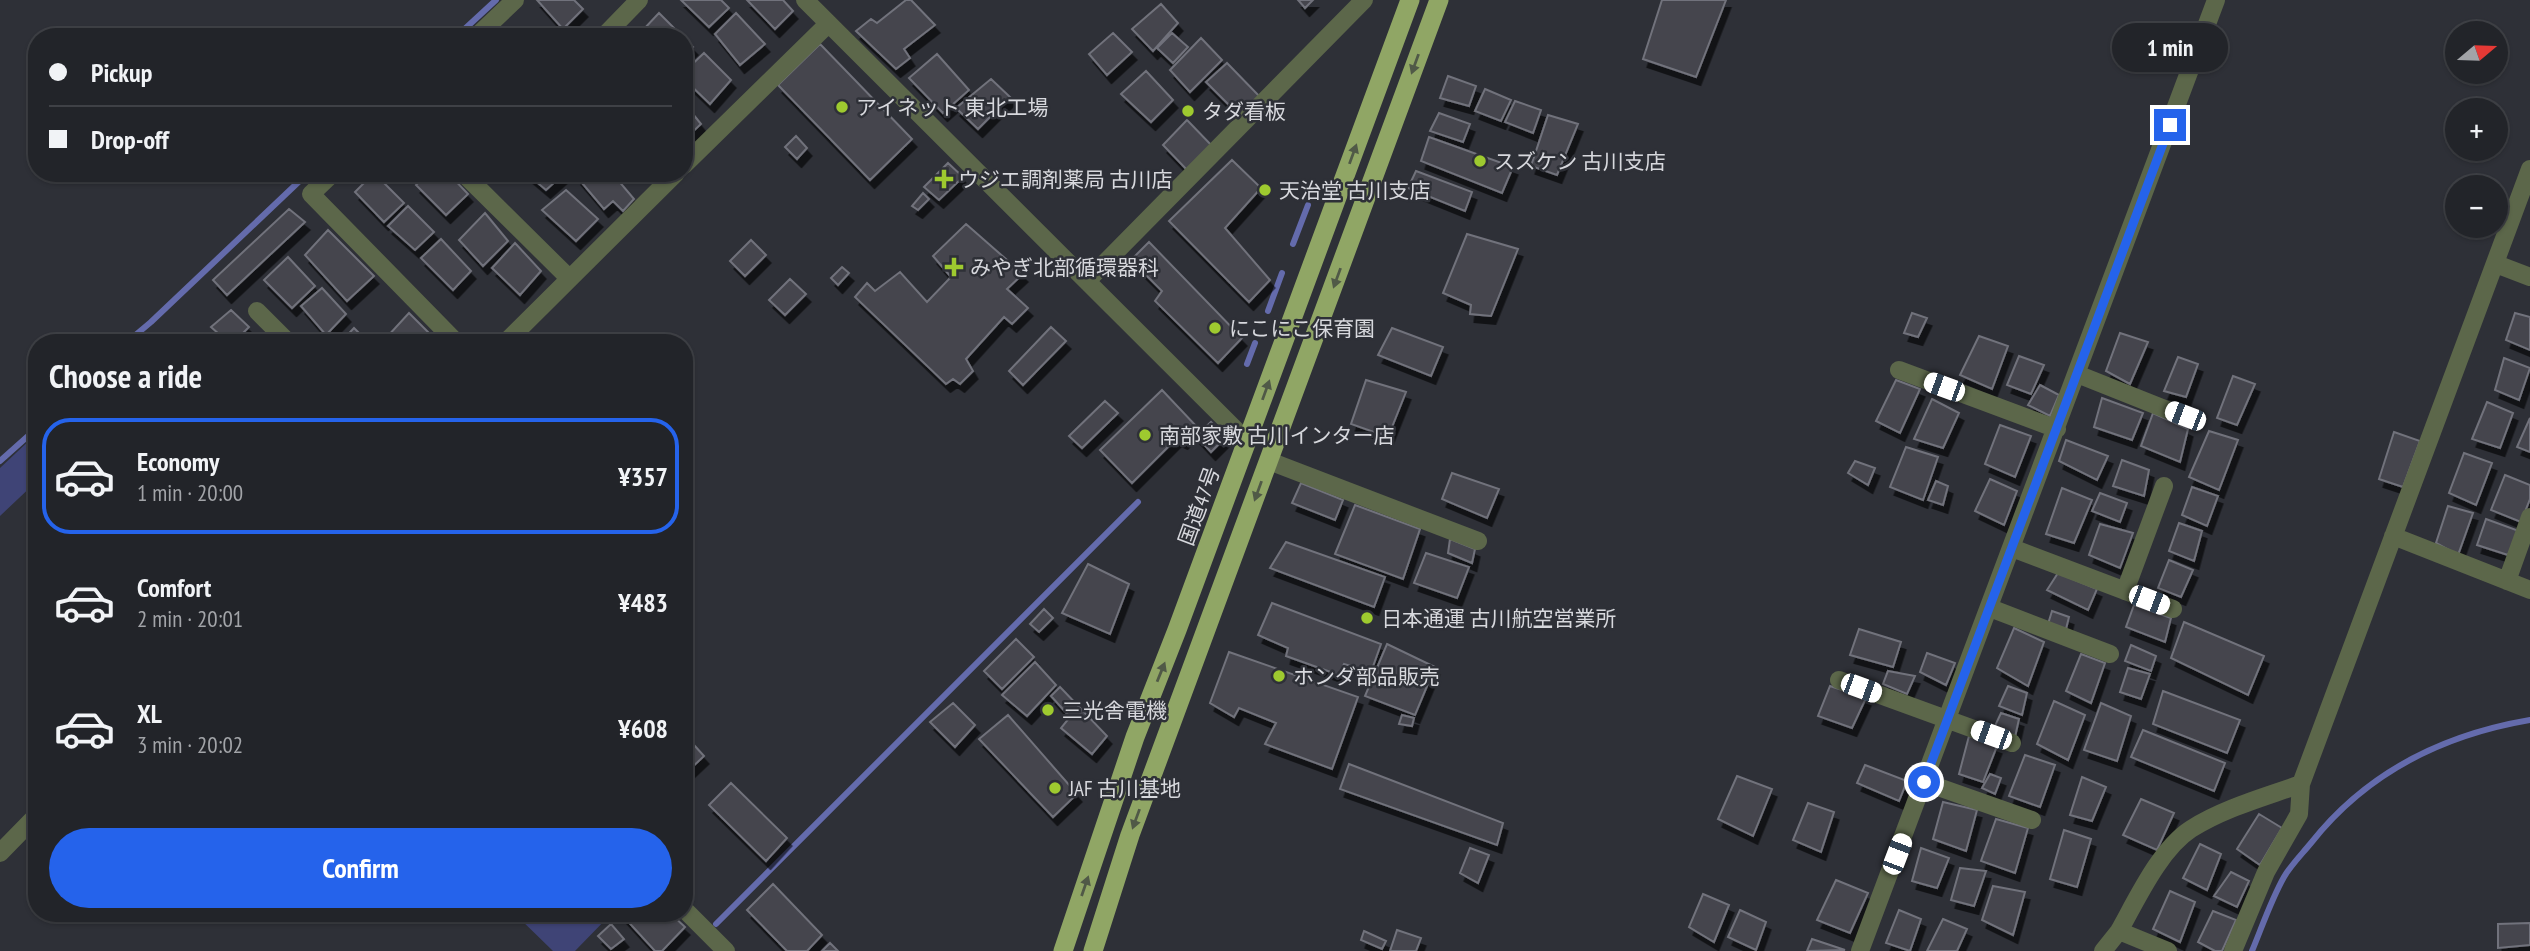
<!DOCTYPE html>
<meta charset="utf-8">
<style>
:root{--surface:#222429;--page:#2e3035;--text:#f1f3f6;--muted:#a2a4a8;--line:#3f4146;--accent:#2563eb}
body{margin:0;font-family:"PT Sans Narrow","Noto Sans JP",sans-serif;background:var(--page);color:var(--text);height:100vh;display:flex;flex-direction:column;font-size:26px;white-space:nowrap}
*{box-sizing:border-box;margin:0}
p{font-size:23px;color:var(--muted)}
.icon{flex:none;width:38px;height:38px;fill:none;stroke:currentColor;stroke-width:2;stroke-linecap:round;stroke-linejoin:round}
.map{position:relative;flex:1;overflow:hidden}
.panel{position:absolute;left:28px;top:334px;width:665px;height:588px;display:flex;flex-direction:column;background:var(--surface);border-radius:28px;box-shadow:0 2px 5px #0004,0 0 0 2px var(--line)}
.panel>*{flex:none}
.banner{position:absolute;left:28px;top:28px;width:665px;height:154px;border-radius:28px;box-shadow:0 2px 5px #0004,0 0 0 2px var(--line);display:grid;align-content:center;height:154px;padding:0 21px;background:var(--surface)}
.needle{width:46px;rotate:71deg}
.tools{position:absolute;left:2445px;top:21px;display:grid;gap:14px}
.tools a{display:grid;place-items:center;width:63px;height:63px;border-radius:50%;background:var(--surface);box-shadow:0 2px 5px #0004,0 0 0 2px var(--line);font-size:35px}
.end{position:absolute;width:32px;height:32px;margin:-16px;border:9px solid #2563eb;background:#fff;box-shadow:0 0 0 4px #fff}
.from{border-radius:50%}
.bubble{position:absolute;height:49px;border-radius:24px;background:var(--surface);box-shadow:0 2px 5px #0004,0 0 0 2px var(--line);font-size:23px;font-weight:700;line-height:49px;text-align:center}
.car{position:absolute;width:21px;height:42px;margin:-21px -10px;border-radius:9px;box-shadow:0 0 5px 2px #0007;background:linear-gradient(#fff 24%,#345 0 40%,#fff 0 76%,#345 0 86%,#fff 0)}
.banner b{display:flex;align-items:center;gap:24px;height:66px;font-size:26px}
.banner b+b{border-top:2px solid var(--line)}
.banner i{width:18px;height:18px;background:var(--text)}
ul{padding:0;list-style:none}
li{display:flex;align-items:center;gap:21px;height:116px;margin:0 14px 10px;padding:0 7px;border:4px solid transparent;border-radius:28px}
li div{flex:1}
li b{display:block;font-size:26px}
li em{font-style:normal;font-weight:700}
li.current{border-color:var(--accent)}
li>.icon{width:63px;height:63px;stroke-width:1.5}
h2{padding:0 21px;font-size:32px;line-height:84px}
.primary-button{display:flex;gap:14px;margin-top:auto;padding:14px 21px}
.primary-button a{flex:1;height:80px;border-radius:42px;background:var(--accent);color:#fff;font-size:28px;font-weight:700;line-height:80px;text-align:center}
.map>svg:first-child{display:block}
</style>
<div class="map">
<svg width="2530" height="951" viewBox="0 0 2530 951">
<defs>
<filter id="shadow"><feDropShadow dx="4.5" dy="8" stdDeviation="0" flood-color="#0009"/></filter>
</defs>
<rect width="100%" height="100%" fill="#2e3037"/>
<path fill="#3f4476" d="M34,436l3,3v42l-37,35v-48z
M515,914h96l-36,37h-22z"/>
<g fill="none" stroke-linecap="round" stroke-linejoin="round">
<path stroke="#646bac" stroke-width="6" d="M456,37l40,-37
M1293,244l15,-39
M1268,311l14,-38
M126,343l25,-21 157,-149
M1247,364l8,-21
M0,461l37,-33
M716,924l422,-422
M2252,951c10,-24 19,-51 32,-74 7,-12 18,-23 27,-34 56,-71 131,-108 219,-123"/>
</g>
<path fill="#44454d" stroke="#71727b" stroke-width="2" filter="url(#shadow)" d="M537,0h37l9,9 -20,20z
M681,0h40l8,8 -20,19z
M747,0h36l10,11 -18,18z
M906,0h5l24,25 -31,24 6,9 -14,11 -40,-38 15,-12 6,4z
M1298,0h15l-8,8z
M1662,0h64l-30,77 -53,-18z
M1161,4l17,19 -25,28 -21,-22z
M659,13l24,24h-35l-6,-6z
M736,13l29,31 -25,21 -25,-31z
M1113,33l19,19 -25,23 -18,-21z
M1172,33l16,14 -15,16 -16,-15z
M684,38l9,9 -9,9z
M1201,38l21,22 -32,32 -20,-22z
M820,44l92,95 -42,41 -92,-95z
M704,53l27,27 -21,24 -26,-25v-7z
M937,54l32,36 -26,23 -34,-35z
M1227,63l35,36 -20,19 -36,-36z
M1146,71l27,29 -22,22 -30,-28z
M1448,76l28,10 -7,20 -29,-8z
M991,79l19,18 -32,32 -22,-21z
M1485,89l26,11 -10,21 -26,-10z
M1515,101l26,9 -8,23 -28,-11z
M684,103l17,21 -17,16z
M1439,113l31,11 -7,18 -33,-11z
M1548,115l30,9 -21,51 -26,-9z
M1187,120l28,29 -25,24 -27,-28z
M796,136l11,12 -10,11 -12,-12z
M1429,137l84,30 -11,26 -81,-32z
M1232,160l29,28 -36,40 45,52 -21,22 -80,-81z
M948,163l15,14 -24,23 -15,-13z
M1416,171l56,21 -7,19 -57,-23z
M374,173l30,30 -20,19 -29,-30z
M428,173h20l20,21 -22,21 -30,-30z
M526,173h39l-19,17z
M581,173h31l22,26 -11,12 -10,-10 -9,8 -27,-32z
M566,190l32,29 -22,22 -34,-31z
M923,193l6,6 -11,11 -6,-4z
M408,206l26,26 -19,18 -27,-24z
M289,209l16,13 -78,73 -14,-15z
M485,213l23,28 -25,25 -24,-26z
M966,224l57,50 -16,15 21,19 -16,16 -8,-7 -38,42 7,12 -13,13 -7,-5 -7,5 -91,-87 12,-14 8,8 25,-19 27,30 24,-25 -18,-21z
M328,230l46,46 -27,25 -42,-46z
M1467,234l51,15 -27,67 -21,-2 1,-9 -28,-12z
M441,239l30,32 -18,19 -32,-32z
M751,240l15,15 -21,21 -15,-15z
M1149,242l93,96 -24,25 -63,-62 7,-10 -31,-31z
M515,243l26,28 -21,24 -28,-27z
M288,257l27,29 -23,22 -28,-28z
M842,267l7,6 -11,12 -7,-7z
M790,279l16,15 -21,21 -16,-15z
M322,288l24,26 -20,21 -25,-29z
M231,310l18,17 -16,16h-4l-18,-16z
M409,313l30,30h-48l-5,-5z
M1912,313l15,5 -9,19 -14,-4z
M2515,313l15,4v33l-24,-10z
M1051,327l15,14 -43,44 -14,-14z
M354,328l15,15h-29z
M1392,328l51,19 -12,29 -53,-21z
M2120,333l28,9 -18,42 -24,-13z
M1979,336l29,10 -16,43 -32,-14z
M2019,356l25,9 -13,29 -24,-9z
M2178,357l20,7 -12,33 -22,-6z
M2504,358l26,10 -11,32 -24,-10z
M2233,376l22,8 -18,41 -20,-7z
M1366,380l40,12 -18,45 -37,-13z
M1896,380l24,9 -20,44 -24,-12z
M2040,385l19,10 -9,21 -22,-11z
M1162,390l35,37 -14,14 -6,-3 -45,45 -32,-33z
M2102,398l41,15 -11,27 -38,-13z
M1932,399l27,14 -16,35 -29,-9z
M1105,401l13,12 -36,35 -13,-12z
M2487,402l26,11 -13,35 -28,-9z
M2153,413l35,16 -8,33 -39,-16z
M2530,418v34l-13,-5z
M1211,422l15,15 -15,15 -15,-16z
M2000,425l31,11 -16,41 -30,-13z
M2209,431l29,9 -19,50 -30,-13z
M2394,432l26,9 -17,46 -24,-8z
M2066,440l42,16 -11,24 -38,-19z
M1906,447l32,10 -15,43 -33,-13z
M2464,453l28,10 -16,42 -27,-12z
M2122,460l27,10 -5,26 -31,-10z
M1855,461l20,7 -7,17 -20,-12z
M1452,473l47,16 -12,29 -45,-19z
M2505,475l25,10v14l-9,23 -30,-12z
M1990,479l27,12 -13,34 -29,-14z
M1936,481l12,5 -5,19 -15,-5z
M1301,483l42,17 -8,20 -43,-17z
M2192,487l26,9 -11,30 -25,-11z
M2062,488l30,12 -18,43 -28,-9z
M2100,493l27,10 -7,19 -28,-11z
M37,497v15l-8,-8z
M1355,505l65,24 -17,50 -68,-25z
M2448,506l25,7 -15,42 -22,-12z
M2486,519l33,12 -11,24 -31,-10z
M2179,523l23,8 -8,30 -25,-10z
M2100,524l33,9 -13,35 -31,-13z
M1450,539l25,10 -3,14 -24,-10z
M1286,542l99,35 -11,30 -104,-39z
M1426,553l43,14 -12,31 -43,-15z
M2169,560l24,10 -12,27 -23,-9z
M1088,564l41,20 -19,50 -48,-21z
M2058,573l39,16 -9,21 -41,-20z
M1272,603l109,41 -10,28 -27,-8 -5,11 -53,-19 2,-8 -30,-13z
M2134,605l37,13 -6,24 -39,-15z
M1044,609l9,9 -14,14 -9,-8z
M2052,611l17,6 -3,12 -18,-5z
M2184,622l80,34 -16,39 -77,-37z
M2014,628l30,14 -16,44 -31,-18z
M1859,629l42,13 -8,25 -43,-12z
M1016,639l18,18 -32,32 -18,-18z
M1387,644l48,23 -20,48 -50,-19z
M2131,645l25,11 -5,15 -26,-10z
M1229,652l129,45 -26,72 -67,-25 11,-21 -37,-15 -5,9 -24,-14z
M1927,653l28,10 -9,22 -26,-13z
M2081,654l24,9 -14,40 -25,-12z
M1035,662l21,23 -29,31 -25,-21z
M2128,668l22,6 -9,25 -21,-7z
M1888,671l27,5 -8,18 -24,-10z
M1830,686l36,12 -14,30 -34,-12z
M2008,686l19,7 -5,22 -23,-9z
M1060,687l47,49 -15,18 -31,-26 9,-11 -19,-21z
M2163,691l77,29 -13,33 -74,-29z
M2054,701l31,14 -17,45 -31,-16z
M953,703l22,22 -20,22 -25,-25z
M2101,703l30,13 -14,45 -33,-11z
M2001,713l18,6 -4,18 -21,-9z
M1008,715l69,79 -24,23 -74,-78z
M1402,715l12,3 -2,8 -13,-2z
M2143,730l82,33 -11,28 -83,-34z
M684,734l20,22 -20,19z
M1969,736l28,10 -14,36 -24,-8z
M2025,755l30,10 -15,42 -31,-11z
M1349,764l154,59 -6,22 -157,-56z
M1865,765l42,16 -8,20 -42,-18z
M1990,774l11,4 -6,16 -13,-6z
M1737,776l35,13 -19,47 -35,-17z
M2082,777l24,10 -14,34 -22,-6z
M731,783l56,55 -21,23 -57,-56z
M2141,799l33,14 -17,37 -34,-15z
M1943,802l34,8 -11,41 -33,-12z
M1808,803l26,9 -13,40 -28,-12z
M2259,814l23,14 -22,37 -23,-16z
M1996,819l32,9 -13,45 -34,-12z
M2064,830l27,9 -14,48 -27,-8z
M2200,844l21,10 -14,36 -24,-12z
M1470,848l19,7 -11,28 -18,-10z
M1921,848l28,10 -12,30 -25,-7z
M1960,868l26,3 -12,35 -23,-6z
M2231,872l18,9 -12,26 -23,-11z
M1836,880l32,13 -18,40 -33,-13z
M773,884l49,51 -15,16h-20l-40,-41z
M1993,886l32,6 -12,43 -31,-15z
M2170,891l25,11 -15,40 -27,-13z
M1703,894l26,11 -15,37 -25,-15z
M1740,910l26,12 -10,28 -28,-13z
M1899,910l22,9 -11,32 -24,-8z
M2213,911l23,9 -14,31h-7l-17,-9z
M625,914h46l14,13 -23,24h-7l-32,-35z
M1943,919l24,10 -10,22h-30z
M2530,923v22l-32,3v-24z
M611,924l13,15 -13,10 -13,-13z
M1397,930l24,8 -5,13h-26z
M1364,931l22,10 -4,8 -21,-9z
M1812,939l33,11 -38,1z
M830,943l8,8h-16z"/>
<g fill="none" stroke-linecap="round" stroke-linejoin="round">
<path stroke="#5c674a" stroke-width="18" d="M805,0l442,441
M476,37l39,-37
M603,37l36,-37
M684,165l144,-141
M333,173l-22,21 146,149
M463,173l106,105
M2496,264l34,13
M1087,281l277,-281
M257,311l32,32
M505,343l171,-170
M1899,370l158,59
M2077,374l108,43
M1269,461l209,80
M2393,536l137,54
M2012,548l161,61
M2507,581l23,-64
M2125,591l39,-105
M1990,608l120,46
M1839,680l173,63
M1924,782l108,38
M0,853l37,-38
M684,909l42,42
M2119,931c18,-32 41,-82 72,-102 33,-21 74,-32 110,-45l229,-615
M1860,951l356,-951
M2103,951l16,-20 49,20
M2233,951l33,-79 33,-58 2,-30"/>
<path stroke="#90a665" stroke-width="19" d="M1063,951l72,-214 42,-107 233,-630
M1093,951l37,-116 309,-835"/>
</g>
<defs><path id="oneway-solid" d="M-6-.8H1V-3.2L6.5 0L1 3.2V.8H-6Z" transform="scale(1.75)"/></defs>
<g fill="#505947">
<use href="#oneway-solid" transform="translate(1415 64) rotate(110)"/>
<use href="#oneway-solid" transform="translate(1353 154) rotate(-70)"/>
<use href="#oneway-solid" transform="translate(1337 278) rotate(110)"/>
<use href="#oneway-solid" transform="translate(1266 390) rotate(-70)"/>
<use href="#oneway-solid" transform="translate(1258 491) rotate(110)"/>
<use href="#oneway-solid" transform="translate(1161 672) rotate(-68)"/>
<use href="#oneway-solid" transform="translate(1136 819) rotate(110)"/>
<use href="#oneway-solid" transform="translate(1085 886) rotate(-71)"/>
</g>
<g fill="none" stroke-linecap="round" stroke-linejoin="round">
<path stroke="#2563eb" stroke-width="9" d="M1924,782l246,-657"/>
</g>
<g fill="#9eca2f" stroke="#2e3037" stroke-width="2.5">
<circle cx="842" cy="107" r="7"/>
<circle cx="1188" cy="111" r="7"/>
<circle cx="1480" cy="161" r="7"/>
<path d="M940.5 168.5h7v7h7v7h-7v7h-7v-7h-7v-7h7z"/>
<circle cx="1265" cy="190" r="7"/>
<path d="M950.5 256.5h7v7h7v7h-7v7h-7v-7h-7v-7h7z"/>
<circle cx="1215" cy="328" r="7"/>
<circle cx="1145" cy="435" r="7"/>
<circle cx="1367" cy="618" r="7"/>
<circle cx="1279" cy="676" r="7"/>
<circle cx="1048" cy="710" r="7"/>
<circle cx="1055" cy="788" r="7"/>
</g>
<g text-anchor="middle" dominant-baseline="central" stroke-width="5" stroke-linejoin="round" paint-order="stroke">
<g font-size="21" fill="#d7d8dd" stroke="#2e3037" text-anchor="start">
<text x="856" y="107">アイネット 東北工場</text>
<text x="1202" y="111">タダ看板</text>
<text x="1494" y="161">スズケン 古川支店</text>
<text x="958" y="179">ウジエ調剤薬局 古川店</text>
<text x="1279" y="190">天治堂 古川支店</text>
<text x="970" y="267">みやぎ北部循環器科</text>
<text x="1229" y="328">にこにこ保育園</text>
<text x="1159" y="435">南部家敷 古川インター店</text>
<text x="1381" y="618">日本通運 古川航空営業所</text>
<text x="1293" y="676">ホンダ部品販売</text>
<text x="1062" y="710">三光舎電機</text>
<text x="1069" y="788">JAF 古川基地</text>
</g>
<g font-size="21" fill="#d7d8dd" stroke="#2e3037">
<text transform="translate(1199 506) rotate(-70)">国道47号</text>
</g>
</g>
</svg>
<div class="tools">
<a><svg class="needle" viewBox="-14 -14 28 28"><path d="M0-13l5 13h-10z" fill="#e53935"/><path d="M0 13l5-13h-10z" fill="#a2a4a8"/></svg></a>
<a>+</a>
<a>−</a>
</div>
<i class="end from" style="left:1924px;top:782px"></i>
<i class="end" style="left:2170px;top:125px"></i>
<div class="bubble" style="left:2112px;top:23px;width:116px">1 min</div>
<i class="car" style="left:1944px;top:387px;rotate:290deg"></i>
<i class="car" style="left:2185px;top:416px;rotate:291deg"></i>
<i class="car" style="left:2149px;top:600px;rotate:111deg"></i>
<i class="car" style="left:1861px;top:688px;rotate:110deg"></i>
<i class="car" style="left:1991px;top:735px;rotate:290deg"></i>
<i class="car" style="left:1897px;top:854px;rotate:21deg"></i>
<div class="banner">
<b><i class="from"></i>Pickup</b>
<b><i></i>Drop-off</b>
</div>
<section class="panel">
<h2>Choose a ride</h2>
<ul>
<li class="current"><svg class="icon" aria-label="car" viewBox="0 0 24 24"><path d="M5 17H2v-5l4-1 3-4h7l3 4 3 1v5h-3M9 17h6M6 11h13"/><circle cx="7" cy="17" r="2"/><circle cx="17" cy="17" r="2"/></svg><div><b>Economy</b><p>1 min · 20:00</p></div><em>¥357</em></li>
<li><svg class="icon" aria-label="car" viewBox="0 0 24 24"><path d="M5 17H2v-5l4-1 3-4h7l3 4 3 1v5h-3M9 17h6M6 11h13"/><circle cx="7" cy="17" r="2"/><circle cx="17" cy="17" r="2"/></svg><div><b>Comfort</b><p>2 min · 20:01</p></div><em>¥483</em></li>
<li><svg class="icon" aria-label="car" viewBox="0 0 24 24"><path d="M5 17H2v-5l4-1 3-4h7l3 4 3 1v5h-3M9 17h6M6 11h13"/><circle cx="7" cy="17" r="2"/><circle cx="17" cy="17" r="2"/></svg><div><b>XL</b><p>3 min · 20:02</p></div><em>¥608</em></li>
</ul>
<div class="primary-button"><a>Confirm</a></div>
</section>
</div>
